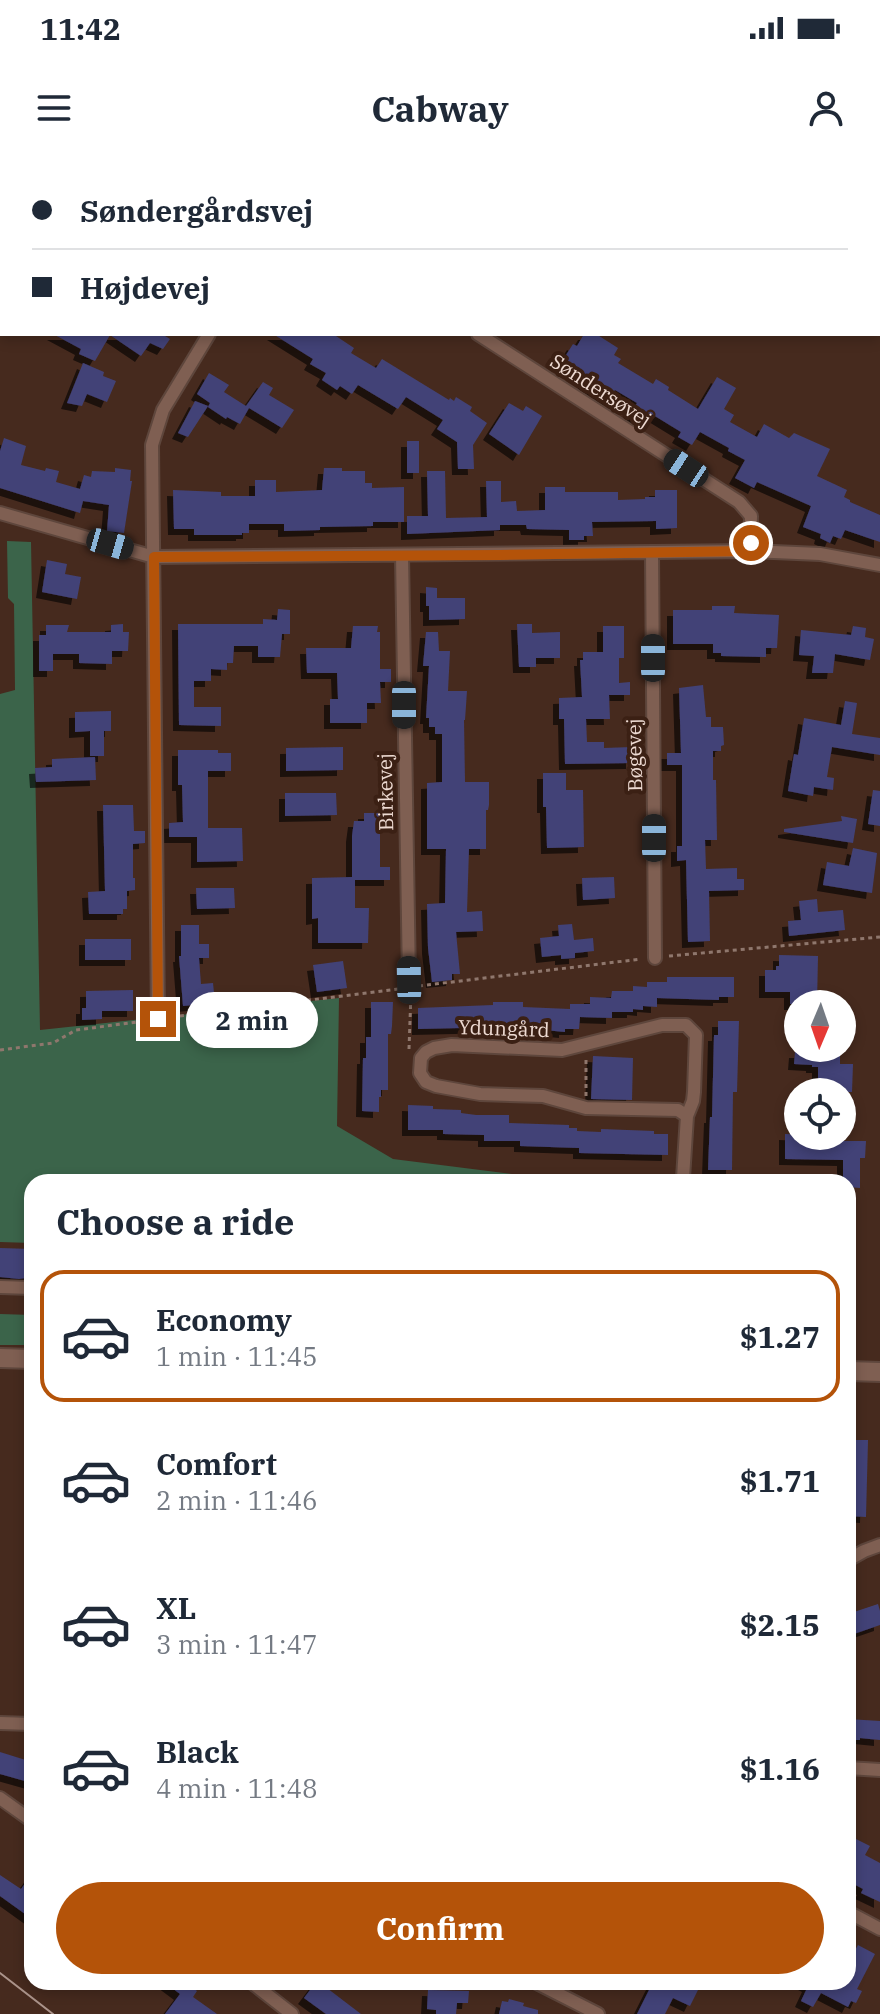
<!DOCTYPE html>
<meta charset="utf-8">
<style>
:root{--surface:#fff;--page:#f6f6f7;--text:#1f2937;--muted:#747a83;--line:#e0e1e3;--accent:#b45309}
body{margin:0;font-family:"IBM Plex Serif",serif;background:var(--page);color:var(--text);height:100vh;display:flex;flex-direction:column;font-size:30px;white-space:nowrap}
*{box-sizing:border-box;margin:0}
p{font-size:26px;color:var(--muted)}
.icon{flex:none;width:44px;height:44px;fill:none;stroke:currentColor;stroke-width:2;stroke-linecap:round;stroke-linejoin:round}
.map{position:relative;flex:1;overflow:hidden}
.details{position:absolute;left:24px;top:1014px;width:832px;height:816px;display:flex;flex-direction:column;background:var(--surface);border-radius:24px;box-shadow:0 4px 12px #0003}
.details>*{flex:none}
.guide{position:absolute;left:0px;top:0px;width:880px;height:176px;box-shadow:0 4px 12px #0003;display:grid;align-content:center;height:176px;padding:0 32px;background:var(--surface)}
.needle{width:52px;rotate:182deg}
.controls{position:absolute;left:784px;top:830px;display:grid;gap:16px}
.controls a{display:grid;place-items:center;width:72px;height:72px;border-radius:50%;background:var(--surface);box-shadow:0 4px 12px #0003;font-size:40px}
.end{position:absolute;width:36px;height:36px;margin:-18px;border:10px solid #b45309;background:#fff;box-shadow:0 0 0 4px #fff}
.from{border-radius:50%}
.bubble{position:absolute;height:56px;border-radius:28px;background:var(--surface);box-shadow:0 4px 12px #0003;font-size:26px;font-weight:800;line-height:56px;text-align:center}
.car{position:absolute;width:24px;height:48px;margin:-24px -12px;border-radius:10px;box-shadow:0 0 6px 2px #0007;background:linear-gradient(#222 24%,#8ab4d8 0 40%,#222 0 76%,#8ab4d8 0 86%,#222 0)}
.guide b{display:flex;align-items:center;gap:28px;height:76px;font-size:30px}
.guide b+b{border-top:2px solid var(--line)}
.guide i{width:20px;height:20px;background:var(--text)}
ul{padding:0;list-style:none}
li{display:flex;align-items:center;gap:24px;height:132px;margin:0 16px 12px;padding:0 16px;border:4px solid transparent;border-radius:24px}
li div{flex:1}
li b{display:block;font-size:30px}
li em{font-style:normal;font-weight:800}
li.selected{border-color:var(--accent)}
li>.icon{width:72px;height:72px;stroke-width:1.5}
h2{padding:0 32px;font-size:36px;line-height:96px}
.action{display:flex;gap:16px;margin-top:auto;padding:16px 32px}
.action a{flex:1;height:92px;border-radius:48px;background:var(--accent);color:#fff;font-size:32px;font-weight:800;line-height:92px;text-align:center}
.status{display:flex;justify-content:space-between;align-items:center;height:56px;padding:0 40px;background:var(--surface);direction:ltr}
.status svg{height:22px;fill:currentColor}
header{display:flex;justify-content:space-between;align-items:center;height:104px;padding:0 32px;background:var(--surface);font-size:36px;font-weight:800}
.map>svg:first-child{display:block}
</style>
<div class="status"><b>11:42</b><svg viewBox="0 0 49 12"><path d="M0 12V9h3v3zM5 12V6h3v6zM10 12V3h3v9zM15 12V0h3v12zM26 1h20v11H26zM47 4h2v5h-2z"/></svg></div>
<header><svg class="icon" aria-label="menu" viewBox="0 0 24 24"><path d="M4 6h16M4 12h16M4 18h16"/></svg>Cabway<svg class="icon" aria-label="person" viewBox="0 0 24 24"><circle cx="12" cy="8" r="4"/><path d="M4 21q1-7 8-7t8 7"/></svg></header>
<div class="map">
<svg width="880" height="1854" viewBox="0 0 880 1854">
<defs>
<filter id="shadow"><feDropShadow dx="-6" dy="6" stdDeviation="0" flood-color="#0009"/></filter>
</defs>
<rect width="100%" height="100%" fill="#462a1e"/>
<path fill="#3b644a" d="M7,381l24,1 9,488 299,-32 -2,128 56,33 150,19v4h-511v61l-32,-1v-548l15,-4 -1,-86 -6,-6z
M0,1154l32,1v30h-32z"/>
<path fill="#424277" filter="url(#shadow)" d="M53,174h113l-1,2 5,3 -7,10 -13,-6 -9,13 -31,-21 -15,26 -16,-7 2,-5z
M273,174h60l21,14 -3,5 25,15 6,-9 67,41 1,-2 4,3 2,-4 16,10 -2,4 17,12 -14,22 1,24h-16l-1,-27 -20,-13 6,-9 -37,-23 -8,12 -40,-24 -6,9 -12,-8 -3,4 -15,-10 4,-7 -16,-9 3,-5z
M584,174h12l22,14 -4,7 7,4 -3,4 35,21 3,-5 13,8 -1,3 30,19 19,-32 19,11 -12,21 10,6 -4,7 27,15 7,-13 25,14 5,-5 36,16 -13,27 30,14 -3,7 6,3v2l30,13v27l-35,-12 -4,9 -8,-3 -3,7 -10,-5 1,-4 -18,-7 8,-21 -54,-24 -3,6 -19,-10 10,-18 -17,-9 1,-3 -29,-16 -8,13 -14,-8 3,-5 -31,-19 -8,13 -14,-9 9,-14 -22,-13 -7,12 -26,-17 4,-6 -25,-16 12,-19 4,2z
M83,203l21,9 -1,4 13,5 -9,21 -20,-8 -5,12 -15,-3z
M209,213l20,12 -5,7 22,14 17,-24 10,6 -4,7 25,15 -12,18 -33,-20 -9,16 -13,-7 -1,2 -18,-12 2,-4 -13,-9z
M195,241l13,5 -20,31 -10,-4z
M509,243l14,8 3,-5 16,10 -23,39 -30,-21z
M4,278l22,8 -5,19 24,6 1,-3 13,3 -3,11 24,7 4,-14 7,2 1,-6 23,1v-4l16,2 -1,11h2l-8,52 -17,-2 2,-26 -26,-4 -3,12 -80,-25v-37z
M407,281h12v32h-12z
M324,308h18v3h23v12h7v5l32,-1v35h-31v4l-53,1v3l-36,1v-7h-35v9h-7v2h-48v-6h-20l-1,-39 48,2v4h34v-16h21v12l46,-2z
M427,311h18l1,47 41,-1 -1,-36h15v21l15,-1 1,10 28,-1v-23h20v5h53v8l27,-1v-2h10v-7h22v38l-21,1v-8l-64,1 1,14h-9v4h-15v-10l-42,-1 -1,-4h-26v5l-93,4v-18h21z
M47,400l20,4 -2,10 16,3 -4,22 -35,-7z
M426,427l11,1v10h28v21l-36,1v-14h-3z
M712,446h23l-1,7 45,2 -2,33h-11v9l-45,-1v-3h-8v-9h-40v-34h39z
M278,449l12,1v24h-8l-2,23h-22v-11h-24l-1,17h-6v7l-16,-1v12h-17v26h27v19l-42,-1 -1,-101h85v-5l14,1z
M123,464v8h6l-1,19h-16v13l-33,-1v-9h-26v17h-14v-36h7v-10h23l-2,7h44v-7z
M517,464h15v9l28,-1v26h-24v9h-17z
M353,466h25l-1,6h3v37h11v13h-11l1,21h-14v20h-37v-24h8l-1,-26h-30l-1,-25h45z
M603,466h21v32h-5v25l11,-1v13h-21l1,24h-24l1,23h17v6l28,-1v16l-67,1 -1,-45h-5v-21l23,-1 -2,-37h3v-8h20z
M853,466l13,2 -1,9 9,2 -4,21 -35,-6 -2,19h-21l2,-17 -15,-1 2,-25 50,5z
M426,472h12l1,19h11l-2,40h19l-2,29h-1l1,62h24v23l-1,5h-2v39h-17l-2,63 15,-1 1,20 -27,1 4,42h-8v6l-20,2 -4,-34 -1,-44 18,-1 1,-54h-19v-66l15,-1v-48h-7v-7h-6v-9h-3l3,-52h-6z
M703,525l3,32h5v10h12l1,18 -3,1v5h-8v29h3l1,60h-12l1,29 31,-1v11h7v11l-35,1 1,50 -22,1 -2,-82 -9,1v-15h5v-81h-15v-12h14l-2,-65z
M845,541l12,2 -5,31 28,4v17l-48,-8 -5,30 7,1 -1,12 -19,-3 -1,9 -25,-5 6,-37 4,1 6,-37 37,7z
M111,551v20h-7v25h-14v-25l-15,1v-20z
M343,587v23l-57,1v-23z
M178,590h40v3h13v18h-23v57h34l1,33 -46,1v-25h-28v-14l14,-1 -1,-37h-4z
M95,597l1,23 -60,2 -1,-14 17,-1v-8z
M543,613h23v17h17l1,57 -37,1 -1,-41h-3z
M873,630l7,1v35l-12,-2z
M285,633h51l1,22 -52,1z
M103,645h30l1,26h11v12l-12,1v34h2v12l-8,1v18h-4v5h-34l-1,-22 17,-1z
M364,653h18v15h-2v39h10v13h-35v28h14l-1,35h-50v-25l-6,1v-41l40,-1v-41l2,-15h10z
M841,656l16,3 -4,24 -69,-11v-3l58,-8z
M853,688l24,5 -5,40 -49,-8 4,-23 22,4z
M614,717l1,21 -32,2 -1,-22z
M196,728h38l1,20 -38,1z
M817,739l1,13 25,-2 2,20 -56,6 -1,-15 13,-1 -2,-19z
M572,764l2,16 19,-2 1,13 -19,2v5l-14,1v-4l-19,2 -2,-19 19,-2 -1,-11z
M181,765h18v19h10v14h-10l2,26 12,-1 2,20 -32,3 -4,-50h2z
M85,779h46v21h-46z
M779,795l39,1 -1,48h-27v-12h-25v-22h11v-4h3z
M343,801l4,27 -30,4 -4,-27z
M667,817h67v20h-15v3l-62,-2v9l-14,-1v4l-10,-1v3h-21v6l-32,-1 -1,12h-14v3l-31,-3v-3h-7v-2l-24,-1v4l-85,2v-21l75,-3v-3h30v5l47,2v-5h20v-7l21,1 1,-7h21v-5l14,1v-5h20z
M133,830v21h-31v8l-20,1v-12h4v-17z
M371,842h22l-1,24 -1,8h-3v56h-7v7h-2v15l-17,-1 1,-53h3v-21h5z
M718,861h21l-2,71h-4l-1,78h-24l2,-53h2l2,-82h4z
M812,888h18v3h10v13h13l-1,28h-34v-25h-6v-2l-18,-1 1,-12h17z
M593,896l40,2 -1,42 -41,-1z
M408,945l25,1v3l28,1v3l15,2h33v8l60,2v3h8v3l24,1v-3l53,2v3h14v21l-89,-2v-5l-59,-2v-5h-36v-6l-41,-1v-4h-35z
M785,974l54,2v5h27l-1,17h-5v30l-12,-1v-5h-5v-22l-58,-1z
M0,1088l32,1v28l-13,2 -19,-2z
M848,1280h20l-2,77 -18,-1z
M878,1444l2,7v14l-32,11v-22z
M848,1559l32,2v19l-20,-2v2h-12z
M0,1592l32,10v21l-32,-9z
M848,1675l22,11 -5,9 15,8v39l-19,-9 2,-4 -15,-8z
M32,1714v45l-32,-23v-21l21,14z
M858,1785l17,9 -18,35 5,2 -6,12 -5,-2 -3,6 -27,-14 -8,14 -12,-6 7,-15 -8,-4h48v-19z
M164,1822h21l12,9 -4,6 24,17h-52l15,-20z
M316,1822h3l42,32h-35l-22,-16z
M653,1822h34l12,6 -9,18 -17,-8 -8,16h-28z
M428,1830l41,1 -1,12h-11l-1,11h-20v-4l-9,-1z
M509,1839l15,4 -1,3 15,4v4h-39l3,-13 6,1z"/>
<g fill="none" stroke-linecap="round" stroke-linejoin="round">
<g stroke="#5e463c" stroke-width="16">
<path id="street" d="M207,0l3,2
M478,174l261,168 12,14 -1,35
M0,353l154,44 596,-6 70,3 60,11
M652,392l3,406
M402,395l7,425
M158,859l-6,-574 11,-35 46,-76
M680,1022l3,-4 4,-62 6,-15 1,-9 2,-57 -10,-10h-24l-100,25 -110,-5 -18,3 -8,4 -5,6 -1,15 6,9 10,4 44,8 63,2 43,12 92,2 9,6
M0,1127l32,1
M848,1400l16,-9 16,-6
M0,1563l32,1
M848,1608l32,2
M0,1638l32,23
M848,1752l32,17
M251,1822l41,32
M535,1822l63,32"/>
</g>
<g stroke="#5e463c" stroke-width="22">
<path id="secondary" d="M0,1198l32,1
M848,1211l32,1"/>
</g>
<path stroke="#8f776d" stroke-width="3" stroke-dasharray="4 4" stroke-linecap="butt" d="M630,0l4,2
M878,127h2
M669,796l211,-19
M419,826l222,-27
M172,857l227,-28
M409,889l2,-56
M0,890l53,-7 23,-13 69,-9
M586,936v-40"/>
<use href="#street" stroke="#7f5f52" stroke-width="12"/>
<use href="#secondary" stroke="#7f5f52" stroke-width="18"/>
<path stroke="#aa938a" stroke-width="2" d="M0,1813l53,41"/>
</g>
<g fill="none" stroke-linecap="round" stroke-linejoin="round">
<path stroke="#b45309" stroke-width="10" d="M158,859l-4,-462 346,-2 250,-4 1,-8"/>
</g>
<g text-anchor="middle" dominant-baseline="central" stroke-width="8" stroke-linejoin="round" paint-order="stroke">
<g font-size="20" fill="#eedbd3" stroke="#3b2014">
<text transform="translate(601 230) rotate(33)">Søndersøvej</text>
<text transform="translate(634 595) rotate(-91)">Bøgevej</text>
<text transform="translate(385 632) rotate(-91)">Birkevej</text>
<text transform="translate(504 868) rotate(2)">Ydungård</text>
</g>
</g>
</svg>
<div class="controls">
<a><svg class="needle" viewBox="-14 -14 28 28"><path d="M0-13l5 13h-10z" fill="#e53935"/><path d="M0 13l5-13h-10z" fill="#747a83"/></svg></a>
<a><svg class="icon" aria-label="locate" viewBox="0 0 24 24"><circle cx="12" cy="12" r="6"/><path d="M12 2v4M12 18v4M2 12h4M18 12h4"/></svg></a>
</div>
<i class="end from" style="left:751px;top:383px"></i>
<i class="end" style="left:158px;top:859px"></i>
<div class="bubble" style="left:186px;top:832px;width:132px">2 min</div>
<i class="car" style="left:686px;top:308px;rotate:303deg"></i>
<i class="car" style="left:110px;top:384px;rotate:106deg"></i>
<i class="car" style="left:653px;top:498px;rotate:0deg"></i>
<i class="car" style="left:404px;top:545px;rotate:180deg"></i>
<i class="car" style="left:654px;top:678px;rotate:0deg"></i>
<i class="car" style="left:409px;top:820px;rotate:359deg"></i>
<div class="guide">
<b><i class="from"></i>Søndergårdsvej</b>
<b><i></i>Højdevej</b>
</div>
<section class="details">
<h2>Choose a ride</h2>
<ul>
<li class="selected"><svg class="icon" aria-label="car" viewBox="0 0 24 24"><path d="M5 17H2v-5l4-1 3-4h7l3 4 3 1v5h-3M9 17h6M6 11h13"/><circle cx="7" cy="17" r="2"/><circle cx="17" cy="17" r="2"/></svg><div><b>Economy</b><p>1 min · 11:45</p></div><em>$1.27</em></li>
<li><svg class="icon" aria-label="car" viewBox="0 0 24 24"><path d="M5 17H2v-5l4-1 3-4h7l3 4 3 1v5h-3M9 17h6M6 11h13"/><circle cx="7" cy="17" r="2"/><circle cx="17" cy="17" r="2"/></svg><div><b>Comfort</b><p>2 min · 11:46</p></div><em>$1.71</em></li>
<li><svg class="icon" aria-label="car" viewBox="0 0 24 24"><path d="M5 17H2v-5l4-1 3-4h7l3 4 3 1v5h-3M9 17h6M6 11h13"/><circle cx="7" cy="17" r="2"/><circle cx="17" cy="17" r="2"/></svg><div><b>XL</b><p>3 min · 11:47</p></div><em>$2.15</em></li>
<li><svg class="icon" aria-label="car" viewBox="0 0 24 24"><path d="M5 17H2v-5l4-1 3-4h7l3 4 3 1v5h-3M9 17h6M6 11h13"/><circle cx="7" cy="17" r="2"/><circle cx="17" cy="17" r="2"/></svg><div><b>Black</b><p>4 min · 11:48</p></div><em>$1.16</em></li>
</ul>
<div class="action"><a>Confirm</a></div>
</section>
</div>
